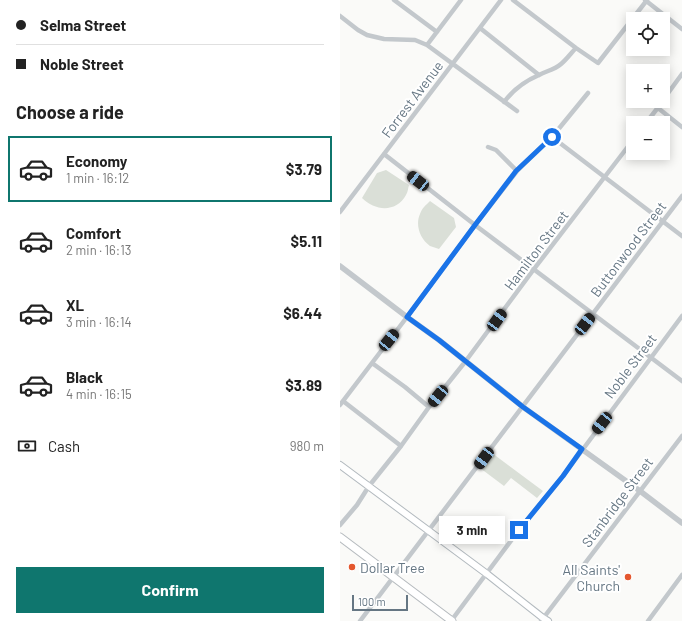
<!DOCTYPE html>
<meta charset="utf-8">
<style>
:root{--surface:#fff;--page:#f2f2f2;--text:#222;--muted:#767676;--line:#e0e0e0;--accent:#0f766e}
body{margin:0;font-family:Barlow,sans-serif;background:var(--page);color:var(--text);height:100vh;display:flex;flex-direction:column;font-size:15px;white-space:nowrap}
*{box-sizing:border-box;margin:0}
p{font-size:13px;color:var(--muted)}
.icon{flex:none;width:22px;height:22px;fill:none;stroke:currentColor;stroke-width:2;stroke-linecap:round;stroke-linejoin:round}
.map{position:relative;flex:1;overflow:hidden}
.panel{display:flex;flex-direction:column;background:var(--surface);width:340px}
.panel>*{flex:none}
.banner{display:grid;align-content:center;height:88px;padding:0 16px;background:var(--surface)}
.buttons{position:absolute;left:286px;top:12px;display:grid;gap:8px}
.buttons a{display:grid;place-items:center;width:44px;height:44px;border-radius:0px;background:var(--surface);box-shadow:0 2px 10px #0003;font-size:20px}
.scale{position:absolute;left:12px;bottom:10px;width:56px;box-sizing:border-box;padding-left:4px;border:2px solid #657683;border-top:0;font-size:11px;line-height:14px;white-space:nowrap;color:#657683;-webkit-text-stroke:3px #fff;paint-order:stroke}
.end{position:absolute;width:18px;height:18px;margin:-9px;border:5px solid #1a73e8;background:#fff;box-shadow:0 0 0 2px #fff}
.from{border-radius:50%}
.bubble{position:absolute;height:28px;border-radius:0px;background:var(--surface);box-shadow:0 2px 10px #0003;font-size:13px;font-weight:700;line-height:28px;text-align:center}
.car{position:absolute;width:12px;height:24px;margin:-12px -6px;border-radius:5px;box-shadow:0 0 3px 1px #0007;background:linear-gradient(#222 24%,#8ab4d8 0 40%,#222 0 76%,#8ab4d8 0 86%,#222 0)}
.banner b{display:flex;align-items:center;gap:14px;height:38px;font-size:15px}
.banner b+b{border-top:1px solid var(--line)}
.banner i{width:10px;height:10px;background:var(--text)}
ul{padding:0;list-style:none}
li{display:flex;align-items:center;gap:12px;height:66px;margin:0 8px 6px;padding:0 8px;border:2px solid transparent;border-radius:0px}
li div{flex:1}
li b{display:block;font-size:15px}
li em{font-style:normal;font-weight:700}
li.selected{border-color:var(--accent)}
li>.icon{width:36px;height:36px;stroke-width:1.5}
h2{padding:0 16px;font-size:18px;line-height:48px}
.pay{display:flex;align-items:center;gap:10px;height:44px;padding:0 16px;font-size:15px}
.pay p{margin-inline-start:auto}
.cta{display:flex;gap:8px;margin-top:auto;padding:8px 16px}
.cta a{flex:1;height:46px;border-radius:0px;background:var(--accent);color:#fff;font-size:16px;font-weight:700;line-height:46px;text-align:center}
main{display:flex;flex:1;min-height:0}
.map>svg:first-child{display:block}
</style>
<main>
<section class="panel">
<div class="banner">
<b><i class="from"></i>Selma Street</b>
<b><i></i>Noble Street</b>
</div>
<h2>Choose a ride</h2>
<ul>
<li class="selected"><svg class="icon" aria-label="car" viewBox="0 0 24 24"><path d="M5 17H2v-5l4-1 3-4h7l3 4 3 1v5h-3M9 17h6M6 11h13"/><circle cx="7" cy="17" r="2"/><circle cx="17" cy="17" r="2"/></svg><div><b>Economy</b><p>1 min · 16:12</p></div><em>$3.79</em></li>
<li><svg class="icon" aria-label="car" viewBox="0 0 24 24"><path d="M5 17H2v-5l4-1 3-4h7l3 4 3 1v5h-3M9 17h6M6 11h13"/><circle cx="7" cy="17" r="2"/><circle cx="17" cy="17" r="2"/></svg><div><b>Comfort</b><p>2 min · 16:13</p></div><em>$5.11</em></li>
<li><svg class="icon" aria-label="car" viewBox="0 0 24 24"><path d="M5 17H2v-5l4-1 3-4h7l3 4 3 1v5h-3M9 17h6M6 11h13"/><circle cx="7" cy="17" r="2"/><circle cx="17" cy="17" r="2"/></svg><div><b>XL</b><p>3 min · 16:14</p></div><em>$6.44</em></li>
<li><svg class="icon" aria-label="car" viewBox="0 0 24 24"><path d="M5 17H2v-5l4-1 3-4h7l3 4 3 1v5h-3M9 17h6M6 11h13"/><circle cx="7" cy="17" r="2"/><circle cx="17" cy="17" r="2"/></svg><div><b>Black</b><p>4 min · 16:15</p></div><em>$3.89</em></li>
</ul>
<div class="pay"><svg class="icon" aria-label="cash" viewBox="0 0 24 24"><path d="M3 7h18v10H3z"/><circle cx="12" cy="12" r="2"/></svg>Cash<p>980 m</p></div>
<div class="cta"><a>Confirm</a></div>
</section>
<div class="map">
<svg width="342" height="621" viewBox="0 0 342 621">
<rect width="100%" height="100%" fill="#fafaf8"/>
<path fill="#dadfd7" d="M46,170l23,15c-1,3 -1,7 -3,10 -10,18 -31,16 -44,3l15,-25z
M90,201l24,17 2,9 -17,22c-3,-1 -6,-2 -9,-3 -10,-7 -15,-21 -10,-32 2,-6 6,-9 10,-13z
M152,453l51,38 -6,7 -26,-20 -7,8 -24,-18z"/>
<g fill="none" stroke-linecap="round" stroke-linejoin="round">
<g stroke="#b3babf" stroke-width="8">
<path id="secondary" d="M0,465l147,109 56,44 5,3"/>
</g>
<g stroke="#b5babe" stroke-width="9">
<path id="primary" d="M0,537l112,84"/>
</g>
<path stroke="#c3c8cc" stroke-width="4.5" d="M54,0l43,32
M173,0l63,48 22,15 49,-63
M305,0l37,29
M0,16l18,14 9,5 17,4 31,1 12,5 90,66
M140,28l59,47
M87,45l34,-45
M323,100l19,-26
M164,102c9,-12 21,-21 35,-27 7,-4 15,-5 22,-11 6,-5 10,-11 15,-16
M318,108l24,19
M306,123l17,-22
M212,137l130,99
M148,147l8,3 21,21
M44,154l91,71 207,156
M0,212l161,-212
M32,363l33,24 24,20
M3,401l58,45
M0,405l67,-88 68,-92 42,-54 35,-34 36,-44
M0,525l17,-20 12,-19 32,-40 28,-39 36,-45 69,-93 99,-129
M20,621l322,-425
M111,621l68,-91 44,-54 119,-160
M201,621l141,-185
M308,621l34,-46"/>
<path stroke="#c3c8cc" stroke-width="5.5" d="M0,266l67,51 32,23 84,67 117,84 42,32"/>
<use href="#secondary" stroke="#fff" stroke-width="6"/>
<use href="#primary" stroke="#fff" stroke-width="7"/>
</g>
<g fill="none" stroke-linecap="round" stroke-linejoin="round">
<path stroke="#1a73e8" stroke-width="5" d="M179,530l44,-54 19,-27 -59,-42 -84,-67 -32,-23 68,-92 41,-54 36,-34"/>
</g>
<g fill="#e4572e" stroke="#fff" stroke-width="1.5">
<circle cx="12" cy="567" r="4"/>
<circle cx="288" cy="577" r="4"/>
</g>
<g text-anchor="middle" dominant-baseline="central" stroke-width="4" stroke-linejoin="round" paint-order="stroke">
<g font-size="14" fill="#657683" stroke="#fff">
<text transform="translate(72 99) rotate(-53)">Forrest Avenue</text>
<text transform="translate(288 249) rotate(-53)">Buttonwood Street</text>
<text transform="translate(196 250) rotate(-53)">Hamilton Street</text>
<text transform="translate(290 366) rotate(-53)">Noble Street</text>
<text transform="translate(277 502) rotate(-53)">Stanbridge Street</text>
</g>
<g font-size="14" fill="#657683" stroke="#fff" text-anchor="start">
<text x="20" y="567">Dollar Tree</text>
<text x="280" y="569" text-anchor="end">All Saints'<tspan x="280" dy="16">Church</tspan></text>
</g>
</g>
</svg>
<div class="buttons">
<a><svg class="icon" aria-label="locate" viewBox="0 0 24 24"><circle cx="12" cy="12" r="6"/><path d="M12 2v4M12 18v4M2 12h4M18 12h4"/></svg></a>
<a>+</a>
<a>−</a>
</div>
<div class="scale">100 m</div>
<i class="end from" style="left:212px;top:137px"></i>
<i class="end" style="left:179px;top:530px"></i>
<div class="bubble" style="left:99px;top:516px;width:66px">3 min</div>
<i class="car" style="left:78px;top:181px;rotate:308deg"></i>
<i class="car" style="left:157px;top:320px;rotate:36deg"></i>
<i class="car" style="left:245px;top:324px;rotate:38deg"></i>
<i class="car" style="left:49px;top:340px;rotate:39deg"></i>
<i class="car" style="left:98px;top:396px;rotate:219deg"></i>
<i class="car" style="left:262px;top:423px;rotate:218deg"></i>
<i class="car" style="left:144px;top:458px;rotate:217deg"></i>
</div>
</main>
